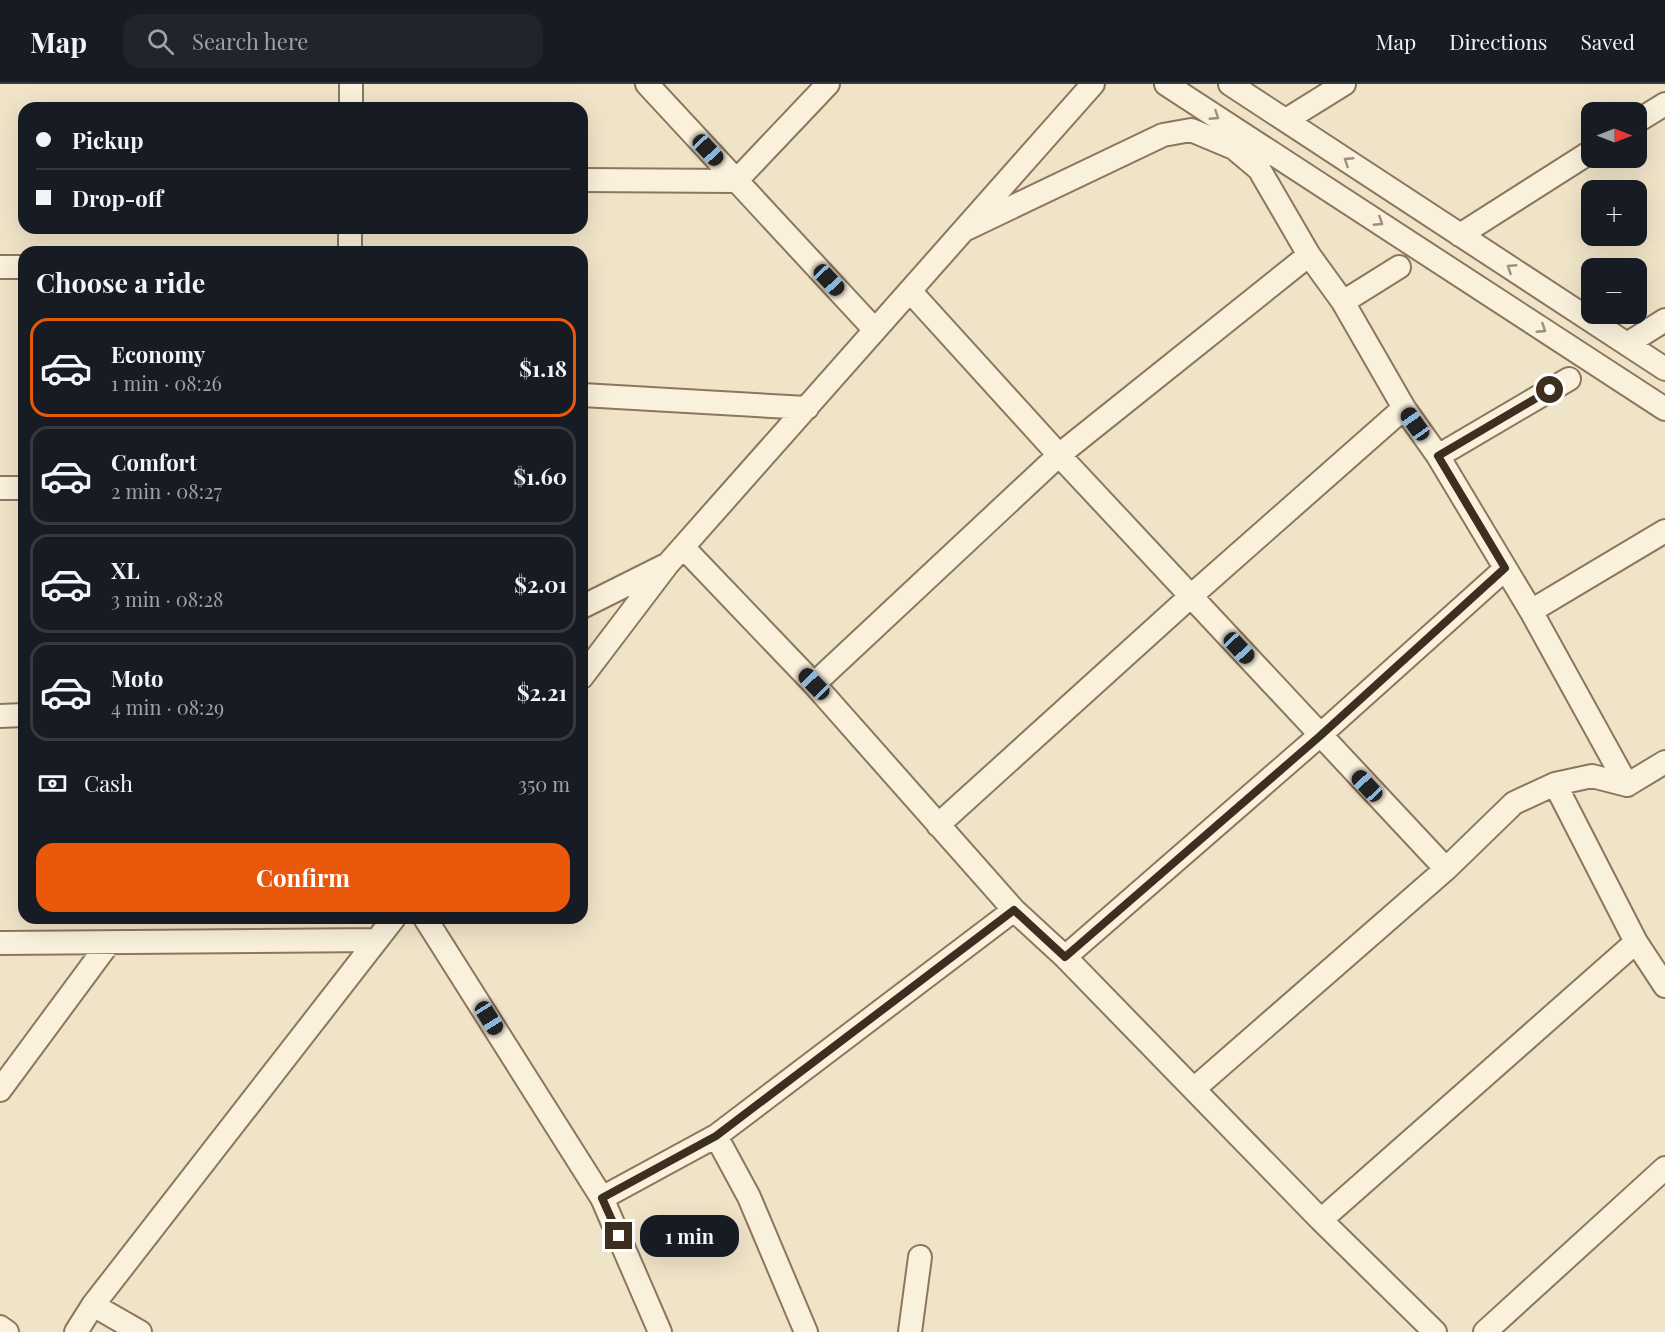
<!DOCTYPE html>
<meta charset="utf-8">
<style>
:root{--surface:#171b24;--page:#20242c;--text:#f1f3f6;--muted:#9ea1a6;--line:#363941;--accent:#ea580c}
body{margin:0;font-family:"Playfair Display",serif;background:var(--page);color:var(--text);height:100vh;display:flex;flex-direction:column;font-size:22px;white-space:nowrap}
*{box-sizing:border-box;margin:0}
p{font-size:20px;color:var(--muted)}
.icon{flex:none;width:33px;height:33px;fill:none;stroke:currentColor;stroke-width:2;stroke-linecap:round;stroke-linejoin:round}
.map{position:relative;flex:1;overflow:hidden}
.drawer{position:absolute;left:18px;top:162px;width:570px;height:678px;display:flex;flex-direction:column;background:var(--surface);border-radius:18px;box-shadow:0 6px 24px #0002}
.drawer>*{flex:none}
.hud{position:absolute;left:18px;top:18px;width:570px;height:132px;border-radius:18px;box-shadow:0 6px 24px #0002;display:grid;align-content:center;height:132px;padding:0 18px;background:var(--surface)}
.needle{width:39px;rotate:90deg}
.buttons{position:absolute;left:1581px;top:18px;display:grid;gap:12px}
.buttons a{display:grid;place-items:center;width:66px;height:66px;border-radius:12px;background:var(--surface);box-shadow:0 6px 24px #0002;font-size:30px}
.end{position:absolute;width:27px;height:27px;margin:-14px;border:8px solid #3d2e20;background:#fff;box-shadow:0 0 0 3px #fff}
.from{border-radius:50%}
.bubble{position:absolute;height:42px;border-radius:18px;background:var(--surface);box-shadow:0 6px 24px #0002;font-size:20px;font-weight:700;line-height:42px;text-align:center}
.car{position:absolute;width:18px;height:36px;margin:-18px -9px;border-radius:8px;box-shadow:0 0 4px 2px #0007;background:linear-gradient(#222 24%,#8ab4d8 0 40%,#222 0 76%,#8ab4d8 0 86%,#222 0)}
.hud b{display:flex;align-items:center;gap:21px;height:57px;font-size:22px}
.hud b+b{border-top:2px solid var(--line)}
.hud i{width:15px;height:15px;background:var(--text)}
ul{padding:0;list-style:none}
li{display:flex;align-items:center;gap:18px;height:99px;margin:0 12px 9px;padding:0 6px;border:3px solid var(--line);border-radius:18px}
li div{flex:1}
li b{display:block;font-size:22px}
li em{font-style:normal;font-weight:700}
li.active{border-color:var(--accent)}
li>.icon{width:54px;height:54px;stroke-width:1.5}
h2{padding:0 18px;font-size:27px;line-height:72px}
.pay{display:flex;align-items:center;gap:15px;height:66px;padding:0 18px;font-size:22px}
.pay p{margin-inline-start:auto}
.primary-button{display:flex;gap:12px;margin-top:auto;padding:12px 18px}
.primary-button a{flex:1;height:69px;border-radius:18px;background:var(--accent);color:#fff;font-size:24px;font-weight:700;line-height:69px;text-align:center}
header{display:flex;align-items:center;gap:36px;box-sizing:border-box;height:84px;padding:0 30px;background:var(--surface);border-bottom:2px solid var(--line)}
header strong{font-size:28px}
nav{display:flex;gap:33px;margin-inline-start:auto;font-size:21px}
.search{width:420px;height:54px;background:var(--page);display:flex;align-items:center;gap:15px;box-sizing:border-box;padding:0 21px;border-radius:18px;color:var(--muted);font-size:22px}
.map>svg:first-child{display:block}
</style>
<header>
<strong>Map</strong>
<div class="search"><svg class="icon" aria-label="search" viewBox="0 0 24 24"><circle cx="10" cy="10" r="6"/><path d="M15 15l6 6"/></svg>Search here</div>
<nav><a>Map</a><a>Directions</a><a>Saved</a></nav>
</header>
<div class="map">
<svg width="1665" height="1248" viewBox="0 0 1665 1248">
<rect width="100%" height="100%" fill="#f0e4c8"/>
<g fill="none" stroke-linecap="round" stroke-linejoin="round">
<g stroke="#8d765c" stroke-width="26">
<path id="minor" d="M351,0v24
M647,0l228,246
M1166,0l499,325
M1230,0l435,285
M1286,36l58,-36
M1636,38l29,-18
M582,96l154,1 92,-97
M966,145l197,-94 28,-5 43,18 25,21 50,86 34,47 61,106 34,48 93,155 96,174
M1460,151l132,-84
M350,168v-24
M0,183h24
M910,207l149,164 387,414
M1343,218l56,-35
M1627,260l38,-24
M582,311l225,13
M1438,372l131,-77
M0,404h24
M683,463l131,137 200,226 51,47 256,263 114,112
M582,523l82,-41
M1531,527l134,-80
M582,593l85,-112 426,-481
M814,600l245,-229 250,-200
M0,632l24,-1
M1555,700l81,158 29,44
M938,741l253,-229 213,-188
M425,834l177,280 58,134
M0,859l377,-3
M1065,873l254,-221 186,-167
M1195,1004l251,-219 68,-66 41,-19 37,-8 35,9 38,-23
M0,1006l108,-146
M716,1052l33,61 57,135
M602,1114l114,-62 298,-226
M1321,1136l315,-278
M93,1221l47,27
M0,1243l7,5
M76,1248l17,-27 301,-387
M910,1248l10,-75
M1485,1248l180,-164"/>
</g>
<use href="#minor" stroke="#faf1dc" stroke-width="22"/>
</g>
<defs><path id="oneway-chevron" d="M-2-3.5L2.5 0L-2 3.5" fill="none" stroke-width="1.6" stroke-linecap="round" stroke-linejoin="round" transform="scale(1.5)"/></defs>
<g stroke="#9c907e">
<use href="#oneway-chevron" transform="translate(1215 32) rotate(33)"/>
<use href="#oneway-chevron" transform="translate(1348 77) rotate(-147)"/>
<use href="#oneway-chevron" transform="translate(1379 138) rotate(33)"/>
<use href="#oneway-chevron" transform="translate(1511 184) rotate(-147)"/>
<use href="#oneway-chevron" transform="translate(1542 245) rotate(33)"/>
</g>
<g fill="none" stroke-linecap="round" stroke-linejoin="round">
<path stroke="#3d2e20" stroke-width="8" d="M619,1152l-17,-38 114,-62 298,-226 51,47 255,-221 185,-168 -67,-112 112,-66"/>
</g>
</svg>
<div class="buttons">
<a><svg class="needle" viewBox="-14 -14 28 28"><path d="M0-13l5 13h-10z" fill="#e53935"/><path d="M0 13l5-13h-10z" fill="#9ea1a6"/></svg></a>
<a>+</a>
<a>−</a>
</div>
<i class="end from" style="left:1550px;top:306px"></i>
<i class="end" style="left:619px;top:1152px"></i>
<div class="bubble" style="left:640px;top:1131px;width:99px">1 min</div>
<i class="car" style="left:708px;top:66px;rotate:137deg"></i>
<i class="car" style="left:829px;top:196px;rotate:137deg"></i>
<i class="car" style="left:1415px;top:340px;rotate:325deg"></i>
<i class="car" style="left:1239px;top:564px;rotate:137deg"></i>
<i class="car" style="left:814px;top:600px;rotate:316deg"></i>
<i class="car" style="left:1367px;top:702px;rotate:317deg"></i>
<i class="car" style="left:489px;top:934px;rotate:148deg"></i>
<div class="hud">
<b><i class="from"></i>Pickup</b>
<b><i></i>Drop-off</b>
</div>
<section class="drawer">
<h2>Choose a ride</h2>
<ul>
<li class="active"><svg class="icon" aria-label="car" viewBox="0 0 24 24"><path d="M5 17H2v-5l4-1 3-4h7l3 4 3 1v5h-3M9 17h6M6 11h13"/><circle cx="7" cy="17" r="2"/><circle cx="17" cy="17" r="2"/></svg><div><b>Economy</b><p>1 min · 08:26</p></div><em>$1.18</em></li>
<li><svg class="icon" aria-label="car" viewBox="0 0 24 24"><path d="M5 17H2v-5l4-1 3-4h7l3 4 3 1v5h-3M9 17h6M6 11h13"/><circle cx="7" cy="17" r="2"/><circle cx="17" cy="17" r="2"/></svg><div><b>Comfort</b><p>2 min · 08:27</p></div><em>$1.60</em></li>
<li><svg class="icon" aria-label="car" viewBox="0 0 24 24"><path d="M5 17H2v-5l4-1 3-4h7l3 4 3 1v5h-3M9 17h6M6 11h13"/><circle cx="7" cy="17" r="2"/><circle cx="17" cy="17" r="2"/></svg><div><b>XL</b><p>3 min · 08:28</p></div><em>$2.01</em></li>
<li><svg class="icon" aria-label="car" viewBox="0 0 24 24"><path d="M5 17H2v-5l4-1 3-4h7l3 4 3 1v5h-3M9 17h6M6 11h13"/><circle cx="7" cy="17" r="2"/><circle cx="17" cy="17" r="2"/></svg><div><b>Moto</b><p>4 min · 08:29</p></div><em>$2.21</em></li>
</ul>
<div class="pay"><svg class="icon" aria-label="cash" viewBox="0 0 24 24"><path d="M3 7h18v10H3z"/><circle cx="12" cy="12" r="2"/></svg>Cash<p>350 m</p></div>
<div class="primary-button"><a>Confirm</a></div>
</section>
</div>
